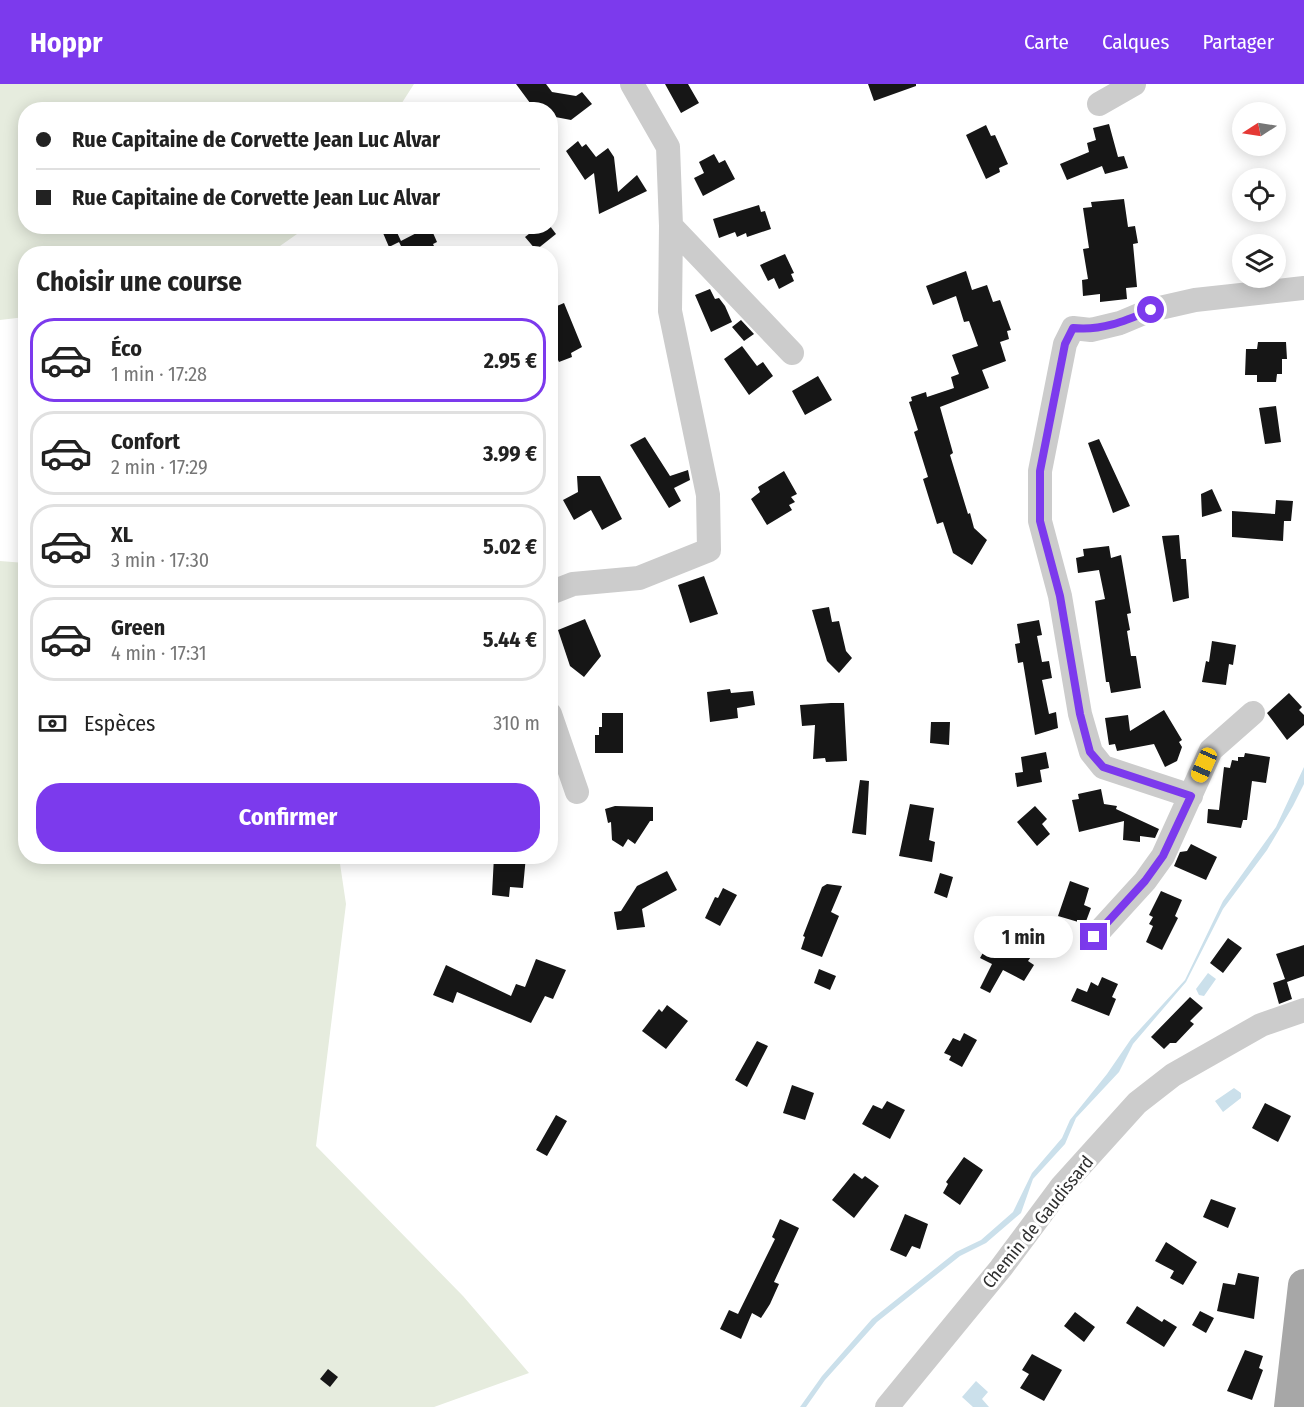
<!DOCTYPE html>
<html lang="fr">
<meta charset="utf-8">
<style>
:root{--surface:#fff;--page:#f2f2f2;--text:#222;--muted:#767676;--line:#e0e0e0;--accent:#7c3aed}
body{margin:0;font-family:"Fira Sans Condensed",sans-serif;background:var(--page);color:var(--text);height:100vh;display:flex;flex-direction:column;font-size:22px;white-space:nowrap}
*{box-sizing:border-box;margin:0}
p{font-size:20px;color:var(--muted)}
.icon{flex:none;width:33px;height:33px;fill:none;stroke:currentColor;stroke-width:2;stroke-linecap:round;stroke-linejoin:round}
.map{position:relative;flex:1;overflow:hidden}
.drawer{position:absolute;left:18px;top:162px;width:540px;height:618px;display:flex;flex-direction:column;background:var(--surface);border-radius:24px;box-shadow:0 3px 15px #0003}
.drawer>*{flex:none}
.guide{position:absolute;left:18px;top:18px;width:540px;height:132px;border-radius:24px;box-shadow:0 3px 15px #0003;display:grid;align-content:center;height:132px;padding:0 18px;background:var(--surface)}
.needle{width:39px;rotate:258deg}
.fabs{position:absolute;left:1232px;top:18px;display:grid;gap:12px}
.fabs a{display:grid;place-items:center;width:54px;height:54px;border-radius:50%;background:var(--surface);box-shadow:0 3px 15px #0003;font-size:30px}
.end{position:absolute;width:27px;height:27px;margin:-14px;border:8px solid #7c3aed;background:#fff;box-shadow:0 0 0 3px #fff}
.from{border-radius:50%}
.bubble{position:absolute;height:42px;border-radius:21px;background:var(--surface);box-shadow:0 3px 15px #0003;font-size:20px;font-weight:700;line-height:42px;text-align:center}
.car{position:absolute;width:18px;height:36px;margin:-18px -9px;border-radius:8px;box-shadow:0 0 4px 2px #0007;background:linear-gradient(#f5c518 24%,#345 0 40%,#f5c518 0 76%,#345 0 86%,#f5c518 0)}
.guide b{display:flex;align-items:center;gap:21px;height:57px;font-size:22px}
.guide b+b{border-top:2px solid var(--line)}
.guide i{width:15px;height:15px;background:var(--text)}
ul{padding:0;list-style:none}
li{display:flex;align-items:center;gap:18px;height:84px;margin:0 12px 9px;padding:0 6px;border:3px solid var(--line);border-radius:24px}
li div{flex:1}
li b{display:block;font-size:22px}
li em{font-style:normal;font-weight:700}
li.selected{border-color:var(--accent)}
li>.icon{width:54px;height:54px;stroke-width:1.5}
h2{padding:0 18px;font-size:27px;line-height:72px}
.pay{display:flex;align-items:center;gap:15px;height:66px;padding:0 18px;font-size:22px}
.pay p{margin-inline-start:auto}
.primary-button{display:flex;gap:12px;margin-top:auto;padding:12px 18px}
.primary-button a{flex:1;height:69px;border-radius:24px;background:var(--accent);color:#fff;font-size:24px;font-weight:700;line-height:69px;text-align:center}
header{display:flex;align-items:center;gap:36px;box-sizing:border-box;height:84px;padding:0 30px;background:var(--accent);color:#fff}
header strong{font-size:28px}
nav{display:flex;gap:33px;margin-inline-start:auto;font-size:21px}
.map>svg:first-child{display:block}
</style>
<header>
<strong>Hoppr</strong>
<nav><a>Carte</a><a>Calques</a><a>Partager</a></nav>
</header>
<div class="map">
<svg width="1304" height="1323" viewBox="0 0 1304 1323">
<rect width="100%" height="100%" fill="#fff"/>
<path fill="#e6ecde" d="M0,0h414l-16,25 -372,1v116l281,1 -37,26 -244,1 -1,63 -25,3z
M0,477l25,2 1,293 313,1 7,47 -30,242 147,150 66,77 -95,34h-434z"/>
<path fill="#cbe0eb" d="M1304,683v17l-11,22 -26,44 -44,59 -37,73 -53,62 -14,28 -43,46 -11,26 -32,35 -12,34 -35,30 -26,13 -83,66 -52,58 -19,27h-6l22,-31 50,-57 84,-67 25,-12 32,-28 19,-39 30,-35 8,-18 37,-46 24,-35 54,-59 38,-79 53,-74z
M1208,889l8,6 -12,17 -5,-1 -3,-6z
M1234,1004l7,5v5l-18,14 -8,-11z
M976,1297l12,11 -6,7 7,8h-16l-11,-10z"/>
<path fill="#161616" d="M516,0h30l6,8 24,4 6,-4 10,12 -21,16 -21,-4v-6h-8l-5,-7 -4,4z
M665,0h23l11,19 -18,10z
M868,0h48v2l-42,15z
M1109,40l9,33 6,-1 4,12 -23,6 -3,-8 -35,14 -7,-16 29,-12 -2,-9 9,-3 -3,-12z
M986,41l5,11 4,-1 13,29 -9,4 1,4 -14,7 -20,-44z
M578,57l4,6 4,-3 10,13 12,-9 6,9 4,35 19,-17 10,16 -48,23 -5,-41 -9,7 -19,-29z
M714,70l5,9 6,-3 10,19 -32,17 -9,-18 10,-5 -5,-11z
M1124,115l4,28 7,-1 3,17 -5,1 4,43 -11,1 1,11 -27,3v-8l-17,2 -1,-16 6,-1 -5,-30 6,-1 -6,-40 9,-1 -1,-5z
M759,121l2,7 4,-1 6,18 -24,8 -1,-4 -9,4 -2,-5 -16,6 -6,-19z
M380,142h14l7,15 -12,6z
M430,142l7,16 -4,2 5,10h-33l-6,-12z
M539,142h11l6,8 -20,16 -11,-13z
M785,170l9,19 -3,1 3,7 -15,8 -5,-11 -6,3 -8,-16z
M966,187l6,19 15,-5 6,17 7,-2 11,30 -4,1 2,8 -9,3 6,19 -24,9 7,18 -49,19 13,46 -3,2 18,59 2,-1 4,15 13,12 -15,25 -19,-12 -10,-31 -6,2 -14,-45 5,-2 -14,-45 4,-2 -9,-28 3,-1 -1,-4 15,-5 1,5 27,-9 -3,-11 8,-3 -7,-19 26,-9 -9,-25 -5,1 -8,-26 -23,9 -7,-19z
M710,205l5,10 4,-1 6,8 7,16 -21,10 -16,-37z
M564,219l18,44 -11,6 1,4 -13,5 -2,-4 -7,3v-52z
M741,236l13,14 -10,7 -12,-14z
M1258,258h28l1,17h-5v15h-5l-1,8h-19v-7h-12l1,-26h11z
M742,262l15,20 6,-4 10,14 -24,19 -25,-36z
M818,292l14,24 -27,15 -13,-24z
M1276,322l5,36 -16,2 -6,-36z
M645,353l25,39 18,-6 2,10 -16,8 7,13 -12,7 -39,-63z
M1099,355l31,67 -17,7 -25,-70z
M784,387l13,23 -6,3 4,5 -6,3 3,5 -25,15 -16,-26 9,-7 -2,-5z
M577,392h23l22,43 -20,11 -11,-20 -17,10 -11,-20 15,-8z
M1212,405l10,22 -20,6 -1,-23z
M1276,416l17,1 -2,20h-7l-1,20 -51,-4v-26l43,3z
M1179,451l2,24h5l3,39 -16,4 -11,-66z
M1109,462l2,12 10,-3 10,58 -4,1 3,16 -3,1 4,25h5l5,32 -30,5 -2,-11h-3l-11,-81 10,-2 -6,-29 -21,3 -2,-15 8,-2 -1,-7z
M704,492l14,38 -28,9 -12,-38z
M829,523l3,15 7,-1 7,30 6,7 -13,15 -12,-12 -15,-51z
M585,535l16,37 -17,21 -14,-11 -12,-36z
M1039,536l3,15 -5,1 5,26 7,-1 3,17 -10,2 7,34 7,-2 2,16 -23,7 -12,-73 -5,1 -3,-19 5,-1 -3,-19z
M1212,557l24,4 -3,20 -4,-1 -3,21 -24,-3 4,-21 3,1z
M730,605l1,4 22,-2 2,14 -18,3 1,10 -28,4 -3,-30z
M1289,609l13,14 -3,3 5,5v10l-17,15 -20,-27z
M831,619h13l3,58 -21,1 -1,-4 -12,1 2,-34 -13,1 -2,-21z
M1164,626l18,30 -3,2 3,5 -5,14 -12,6 -11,-23 -37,7 -2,-7 -6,1 -4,-27 23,-3 2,16z
M602,629h21v40h-28v-18h4v-8h3z
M931,638h19l-1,23 -19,-2z
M1046,668l3,16 -9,2 2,12 -25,5 -2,-14 8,-1 -2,-15z
M1245,669l25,4 -4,26 -14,-2 -5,39h-4l-2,8 -34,-5 1,-14 11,1 5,-43 6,1 2,-8 6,1v-4h6z
M860,696l9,1 -3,54 -14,-2z
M1101,705l3,15 13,2 -1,3 43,20 -4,9 -15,-2v6l-17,-2 1,-19 -45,11 -7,-32 7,-1 -1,-5z
M910,720l24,4 -5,32 6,2 -3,20 -33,-6z
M615,722l38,1v14h-3l-15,23 -7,-5 -5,8 -11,-7 -1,-18 -3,1 -3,-14z
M1035,722l12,13 -5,5 8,10 -13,12 -20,-24z
M1191,760l26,13 -11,23 -32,-14 6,-14 7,-1z
M494,772h32l-3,32 -13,-1 -1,10 -17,-2z
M667,787l10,19 -35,19 3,18 -28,3 -3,-18 7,-1 16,-25z
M940,789l13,4 -6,21 -13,-5z
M1070,797l19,7 -5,17 7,3 -6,16 -27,-8z
M827,800l15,2 -11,26 8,4 -17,41 -21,-8 4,-12 -2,-1 19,-49z
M723,804l14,7 -17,31 -15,-8 10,-21 3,1z
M1161,807l21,9 -7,16 3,2 -16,32 -16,-8 7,-16 -4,-2 4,-7 -4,-2z
M994,849l39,21 -5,7 6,4 -10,16 -21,-11 -13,23 -10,-5 12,-24 -12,-6z
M1228,854l14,10 -19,25 -13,-10z
M1304,861v31l-17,6 5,17 -13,5 -6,-21 12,-4 -9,-25z
M536,875l30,11 -13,29 -8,-3 -14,27 -74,-31 -4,11 -20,-8 13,-30 65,31 5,-12 9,3z
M819,885l17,7 -6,14 -16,-7z
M1102,893l16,7 -6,13 4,2 -7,17 -38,-15 6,-13 10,4 4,-10 7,4z
M1190,913l13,11 -13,13 4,3 -18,19h-6l-6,6 -13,-12z
M667,921l21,16 -22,28 -24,-18 17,-22 3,3z
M964,949l13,7 -15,27 -13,-7 2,-4 -7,-3 9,-15 7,3z
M757,957l11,5 -21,41 -12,-7z
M792,1001l22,8 -9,27 -22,-7z
M887,1017l18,9 -15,29 -28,-15 11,-19 9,4z
M1265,1019l26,13 -13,26 -26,-14z
M556,1031l11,6 -20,35 -11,-6z
M964,1073l19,13 -23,35 -17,-12 5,-9 -2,-2z
M854,1089l8,6 3,-3 14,10 -25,32 -22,-18z
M1211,1115l25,9 -8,20 -25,-11z
M905,1130l23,10 -8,25 -8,-3 -6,11 -16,-7z
M780,1135l19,9 -25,54 5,2 -9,20 -9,14 -9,-5 -11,26 -21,-10 9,-19 9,4 37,-75 -3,-2z
M1166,1158l31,20 -14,23 -13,-7 4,-7 -19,-10z
M1238,1189l21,4 -5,42 -37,-8 6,-28 12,2z
M1137,1222l25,16 2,-3 13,8 -13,20 -38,-24z
M1200,1227l14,7 -8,15 -14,-8z
M1075,1228l20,15 -11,15 -20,-16z
M1245,1266l18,6 -4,12 4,2 -11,30 -25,-9z
M1032,1270l30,16 -18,31 -24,-13 9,-14 -7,-4z
M328,1285l10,8 -8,10 -10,-8z"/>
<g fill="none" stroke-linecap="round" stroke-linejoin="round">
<path stroke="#ccc" stroke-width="24" d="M632,0l36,63 3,79 121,127
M1099,20l35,-20
M550,509l23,-9 66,-6 70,-28 -1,-55 -38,-184 1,-85
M550,630l27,78
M1191,712l-88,-29 -12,-15 -11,-38 -20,-118 -20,-75v-50l25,-127 8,-16 18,2 29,-7 31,-13 44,-10 109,-12
M1094,853l51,-56 18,-25 48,-106 42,-37
M887,1323l114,-139 61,-82 75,-83 36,-28 88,-50 43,-15"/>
<path stroke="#a7a7a7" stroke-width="32" d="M1290,1323l14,-122"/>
</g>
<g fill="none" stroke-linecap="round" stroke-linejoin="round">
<path stroke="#7c3aed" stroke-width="8" d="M1094,853l51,-56 18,-25 28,-60 -88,-29 -13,-15 -10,-38 -20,-118 -20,-75v-50l25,-127 8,-16c29,3 52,-7 78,-18"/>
</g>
<g text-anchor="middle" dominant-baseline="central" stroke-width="6" stroke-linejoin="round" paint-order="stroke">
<g font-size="18" fill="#2f2f2f" stroke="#fff">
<text transform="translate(1038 1138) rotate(-51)">Chemin de Gaudissard</text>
</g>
</g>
</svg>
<div class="fabs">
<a><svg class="needle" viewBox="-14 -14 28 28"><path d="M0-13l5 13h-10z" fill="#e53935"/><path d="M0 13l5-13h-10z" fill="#767676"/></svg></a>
<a><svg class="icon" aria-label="locate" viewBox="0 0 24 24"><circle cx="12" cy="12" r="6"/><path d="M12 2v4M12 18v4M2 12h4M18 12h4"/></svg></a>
<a><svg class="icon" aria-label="layers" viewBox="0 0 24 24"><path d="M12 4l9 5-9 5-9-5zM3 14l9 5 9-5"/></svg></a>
</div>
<i class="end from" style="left:1151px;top:226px"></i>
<i class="end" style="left:1094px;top:853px"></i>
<div class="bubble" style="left:974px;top:832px;width:99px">1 min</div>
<i class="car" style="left:1204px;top:681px;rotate:204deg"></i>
<div class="guide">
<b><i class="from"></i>Rue Capitaine de Corvette Jean Luc Alvar</b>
<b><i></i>Rue Capitaine de Corvette Jean Luc Alvar</b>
</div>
<section class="drawer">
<h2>Choisir une course</h2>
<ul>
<li class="selected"><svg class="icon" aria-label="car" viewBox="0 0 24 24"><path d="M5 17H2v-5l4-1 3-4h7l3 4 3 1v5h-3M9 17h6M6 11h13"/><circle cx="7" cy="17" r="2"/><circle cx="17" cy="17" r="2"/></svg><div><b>Éco</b><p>1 min · 17:28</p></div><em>2.95 €</em></li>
<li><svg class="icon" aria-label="car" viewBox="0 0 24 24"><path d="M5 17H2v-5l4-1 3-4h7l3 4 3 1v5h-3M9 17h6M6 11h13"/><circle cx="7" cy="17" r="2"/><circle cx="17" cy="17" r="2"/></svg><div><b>Confort</b><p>2 min · 17:29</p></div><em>3.99 €</em></li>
<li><svg class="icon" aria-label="car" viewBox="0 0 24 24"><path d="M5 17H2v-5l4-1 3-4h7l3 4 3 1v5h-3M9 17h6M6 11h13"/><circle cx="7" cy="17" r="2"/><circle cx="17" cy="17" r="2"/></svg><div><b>XL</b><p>3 min · 17:30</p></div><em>5.02 €</em></li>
<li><svg class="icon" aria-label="car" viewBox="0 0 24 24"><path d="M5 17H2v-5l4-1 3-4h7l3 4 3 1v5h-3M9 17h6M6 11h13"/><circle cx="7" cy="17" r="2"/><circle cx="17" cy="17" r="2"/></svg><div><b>Green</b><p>4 min · 17:31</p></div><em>5.44 €</em></li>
</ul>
<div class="pay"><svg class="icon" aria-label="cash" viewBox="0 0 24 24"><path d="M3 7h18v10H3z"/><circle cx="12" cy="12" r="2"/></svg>Espèces<p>310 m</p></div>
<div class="primary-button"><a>Confirmer</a></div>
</section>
</div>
